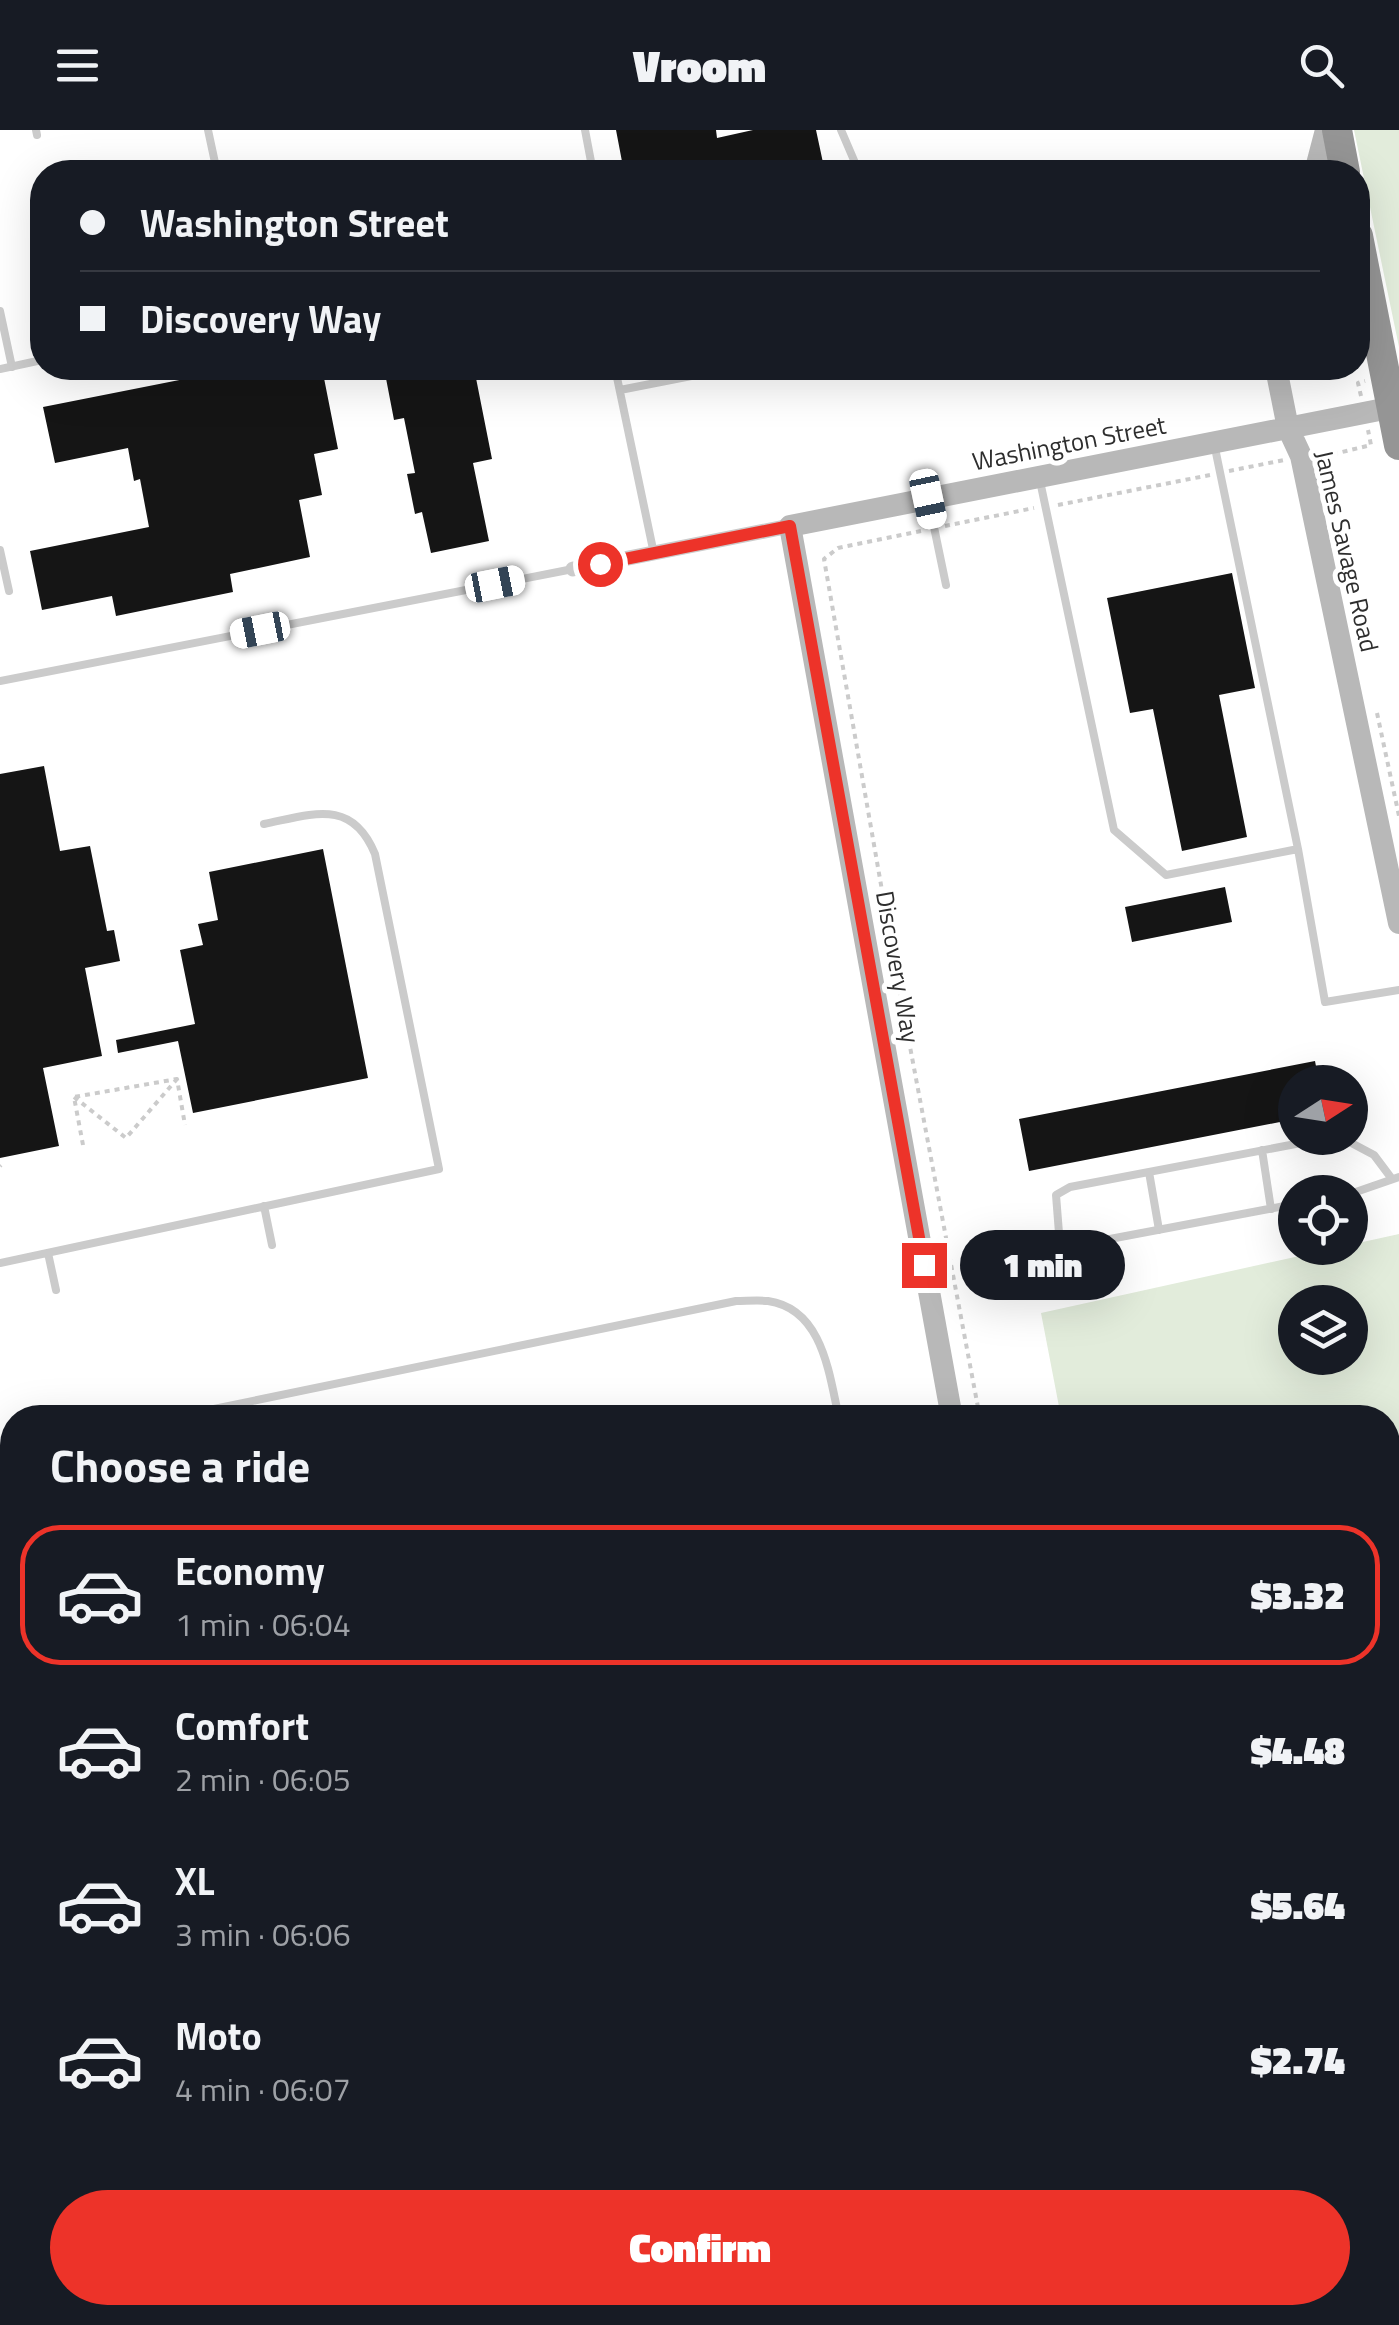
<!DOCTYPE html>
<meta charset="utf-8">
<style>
:root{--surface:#171b24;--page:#20242c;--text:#f1f3f6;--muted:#9ea1a6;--line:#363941;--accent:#ed3329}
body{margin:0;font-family:"Titillium Web",sans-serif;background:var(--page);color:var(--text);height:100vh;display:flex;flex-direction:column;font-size:38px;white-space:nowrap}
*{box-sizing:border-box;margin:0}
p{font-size:32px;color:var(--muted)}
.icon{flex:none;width:55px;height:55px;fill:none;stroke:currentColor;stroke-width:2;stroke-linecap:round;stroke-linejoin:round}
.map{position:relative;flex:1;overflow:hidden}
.side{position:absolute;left:0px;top:1275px;width:1400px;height:920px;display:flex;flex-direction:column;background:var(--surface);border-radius:40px 40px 0 0;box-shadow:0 10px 40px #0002}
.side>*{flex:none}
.banner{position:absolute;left:30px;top:30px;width:1340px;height:220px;border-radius:40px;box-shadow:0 10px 40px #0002;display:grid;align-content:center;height:220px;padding:0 50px;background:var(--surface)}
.needle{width:65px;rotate:78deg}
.buttons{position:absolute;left:1278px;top:935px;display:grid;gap:20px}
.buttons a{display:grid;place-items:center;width:90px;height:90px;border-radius:50%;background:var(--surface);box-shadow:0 10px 40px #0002;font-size:50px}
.end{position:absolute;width:45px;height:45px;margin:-22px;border:12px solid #ed3329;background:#fff;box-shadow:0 0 0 5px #fff}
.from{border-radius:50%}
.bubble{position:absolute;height:70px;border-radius:35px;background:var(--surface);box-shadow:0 10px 40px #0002;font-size:32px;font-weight:800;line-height:70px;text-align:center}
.car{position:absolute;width:30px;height:60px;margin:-30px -15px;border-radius:12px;box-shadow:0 0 8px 2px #0007;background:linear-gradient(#fff 24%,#345 0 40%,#fff 0 76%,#345 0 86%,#fff 0)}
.banner b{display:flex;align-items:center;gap:35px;height:95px;font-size:38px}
.banner b+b{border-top:2px solid var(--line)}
.banner i{width:25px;height:25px;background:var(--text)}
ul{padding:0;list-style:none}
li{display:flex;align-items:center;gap:30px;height:140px;margin:0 20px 15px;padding:0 30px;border:5px solid transparent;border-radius:40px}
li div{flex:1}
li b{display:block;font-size:38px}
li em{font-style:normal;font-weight:800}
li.on{border-color:var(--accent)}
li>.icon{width:90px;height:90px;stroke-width:1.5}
h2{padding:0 50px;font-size:45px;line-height:120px}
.button{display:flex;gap:20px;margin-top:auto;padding:20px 50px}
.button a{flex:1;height:115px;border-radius:60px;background:var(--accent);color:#fff;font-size:40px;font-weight:800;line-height:115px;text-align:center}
header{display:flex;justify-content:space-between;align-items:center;height:130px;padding:0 50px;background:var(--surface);font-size:45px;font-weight:800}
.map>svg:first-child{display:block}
</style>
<header><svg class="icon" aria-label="menu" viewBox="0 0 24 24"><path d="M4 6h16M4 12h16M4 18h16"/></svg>Vroom<svg class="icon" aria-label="search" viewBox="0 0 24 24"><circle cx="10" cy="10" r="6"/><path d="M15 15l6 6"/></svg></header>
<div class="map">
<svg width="1399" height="2195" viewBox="0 0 1399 2195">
<rect width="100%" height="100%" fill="#fff"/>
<path fill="#e2ecdb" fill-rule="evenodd" d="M1354,0h45v217z
M1399,1104v490l-11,3v-309l-327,-1 -20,-104zM1295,1172h55v56h-55z"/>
<path fill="#151515" d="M616,0h100l1,8 36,-8h63l9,42h-201z
M240,238h82l16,81 -24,5 8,41 -23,5 11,57 -80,17 3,18 -117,24 -4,-20 -70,14 -12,-59 119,-24 -9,-48 -6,2 -6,-33 -73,15 -12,-56z
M384,238h90l18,91 -19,4 16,78 -58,12 -9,-41 -7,2 -8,-40 8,-1 -11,-55 -10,2z
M1232,443l23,115 -36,7 28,142 -65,14 -29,-142 -23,4 -23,-115z
M44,636l16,85 30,-5 17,85 7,-1 6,31 -35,7 17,88 -59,12 16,78 -59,12v-384z
M323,719l45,229 -175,35 -15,-72 -60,12 -2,-13 79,-16 -15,-74 23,-5 -5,-21 20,-4 -9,-48z
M1225,757l7,35 -100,20 -7,-35z
M1315,931l4,21h-24v37l-266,52 -10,-52z"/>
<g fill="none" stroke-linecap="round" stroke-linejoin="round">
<path stroke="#cbcbcb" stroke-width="4" stroke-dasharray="5 5" stroke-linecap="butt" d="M1361,266l-3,-13 7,-2
M1322,322l12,2
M1229,341l55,-11
M1327,344l7,-20 37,-9 -3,-15
M1058,375l152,-30
M945,396l89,-18
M921,401l-83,17 -14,11 77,440 79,419
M1377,583l22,103
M74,967l52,41 51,-59
M83,1015l-9,-48 103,-18 8,46
M0,1036l1,-1"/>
<path stroke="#cbcbcb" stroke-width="8" d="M36,0l1,5
M208,0l9,42
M585,0l8,42
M841,0l18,42
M0,181l12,56
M615,238l39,186
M0,239l42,-9
M620,260l112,-22
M1215,318l83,401 27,153 74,-12
M1040,351l74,349 52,45 132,-26
M929,373l17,82
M0,420l9,41
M0,551l573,-112
M1342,1008l32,17 18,24
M1262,1020l9,59
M1149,1042l10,58
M1350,1064l49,-17
M1295,1074l-201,38h-28l-7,-9 -3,-38 14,-8 257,-49
M264,1076l8,39
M48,1123l8,37
M0,1133l439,-94 -64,-315c-23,-56 -62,-40 -111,-30
M170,1288l566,-117c10,0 22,-1 32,0 55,8 61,73 71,117
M0,1324l12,-3
M1388,1647l11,-13
M0,1918l12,-3
M903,2195v-13"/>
<path stroke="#cbcbcb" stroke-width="15" d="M573,439l217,-43"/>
<path stroke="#b8b8b8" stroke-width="22" d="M1315,42l11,-42
M1276,238l12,60 13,28 98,467
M952,1288l-162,-892 609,-120
M1388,1959l11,-10
M1119,2195l14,-13"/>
<path stroke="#959595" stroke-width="30" d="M1337,0l8,42
M1358,106l41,209"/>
</g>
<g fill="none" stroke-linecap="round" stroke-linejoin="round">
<path stroke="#ed3329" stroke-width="12" d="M600,434l190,-38 134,739"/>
</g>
<g text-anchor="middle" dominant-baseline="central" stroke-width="10" stroke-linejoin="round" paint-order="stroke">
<g font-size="25" fill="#2e2e2e" stroke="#fff">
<text transform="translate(1069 313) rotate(-11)">Washington Street</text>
<text transform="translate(1347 421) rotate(77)">James Savage Road</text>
<text transform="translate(898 837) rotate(80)">Discovery Way</text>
</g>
</g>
</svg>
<div class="buttons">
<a><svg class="needle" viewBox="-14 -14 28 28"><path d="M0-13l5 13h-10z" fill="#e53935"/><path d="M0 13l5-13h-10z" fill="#9ea1a6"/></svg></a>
<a><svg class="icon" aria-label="locate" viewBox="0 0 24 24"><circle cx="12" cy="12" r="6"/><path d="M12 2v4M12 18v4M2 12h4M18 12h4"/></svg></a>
<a><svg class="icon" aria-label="layers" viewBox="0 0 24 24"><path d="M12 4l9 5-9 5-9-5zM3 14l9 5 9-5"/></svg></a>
</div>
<i class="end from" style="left:600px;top:434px"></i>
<i class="end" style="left:924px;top:1135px"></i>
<div class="bubble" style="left:960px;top:1100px;width:165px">1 min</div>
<i class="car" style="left:928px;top:369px;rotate:168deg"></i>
<i class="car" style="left:495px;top:454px;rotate:79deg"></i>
<i class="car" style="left:260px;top:500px;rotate:259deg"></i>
<div class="banner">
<b><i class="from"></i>Washington Street</b>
<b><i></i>Discovery Way</b>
</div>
<section class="side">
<h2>Choose a ride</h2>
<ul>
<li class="on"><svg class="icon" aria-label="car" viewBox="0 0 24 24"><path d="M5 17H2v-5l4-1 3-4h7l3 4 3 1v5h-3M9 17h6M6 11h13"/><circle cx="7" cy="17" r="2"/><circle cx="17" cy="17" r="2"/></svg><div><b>Economy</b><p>1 min · 06:04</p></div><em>$3.32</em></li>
<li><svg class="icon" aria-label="car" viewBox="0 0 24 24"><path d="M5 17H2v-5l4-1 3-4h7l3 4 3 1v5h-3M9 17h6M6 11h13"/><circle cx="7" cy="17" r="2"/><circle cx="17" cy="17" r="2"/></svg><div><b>Comfort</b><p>2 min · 06:05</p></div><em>$4.48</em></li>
<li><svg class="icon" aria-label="car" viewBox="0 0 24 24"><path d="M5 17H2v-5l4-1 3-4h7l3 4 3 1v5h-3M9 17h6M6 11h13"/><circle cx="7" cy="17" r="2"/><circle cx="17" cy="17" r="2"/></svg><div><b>XL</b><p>3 min · 06:06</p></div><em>$5.64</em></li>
<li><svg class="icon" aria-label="car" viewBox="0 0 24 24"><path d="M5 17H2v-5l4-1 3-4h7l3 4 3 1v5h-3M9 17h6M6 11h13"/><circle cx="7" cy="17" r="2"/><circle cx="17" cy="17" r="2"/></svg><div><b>Moto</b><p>4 min · 06:07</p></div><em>$2.74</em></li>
</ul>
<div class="button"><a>Confirm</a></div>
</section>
</div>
